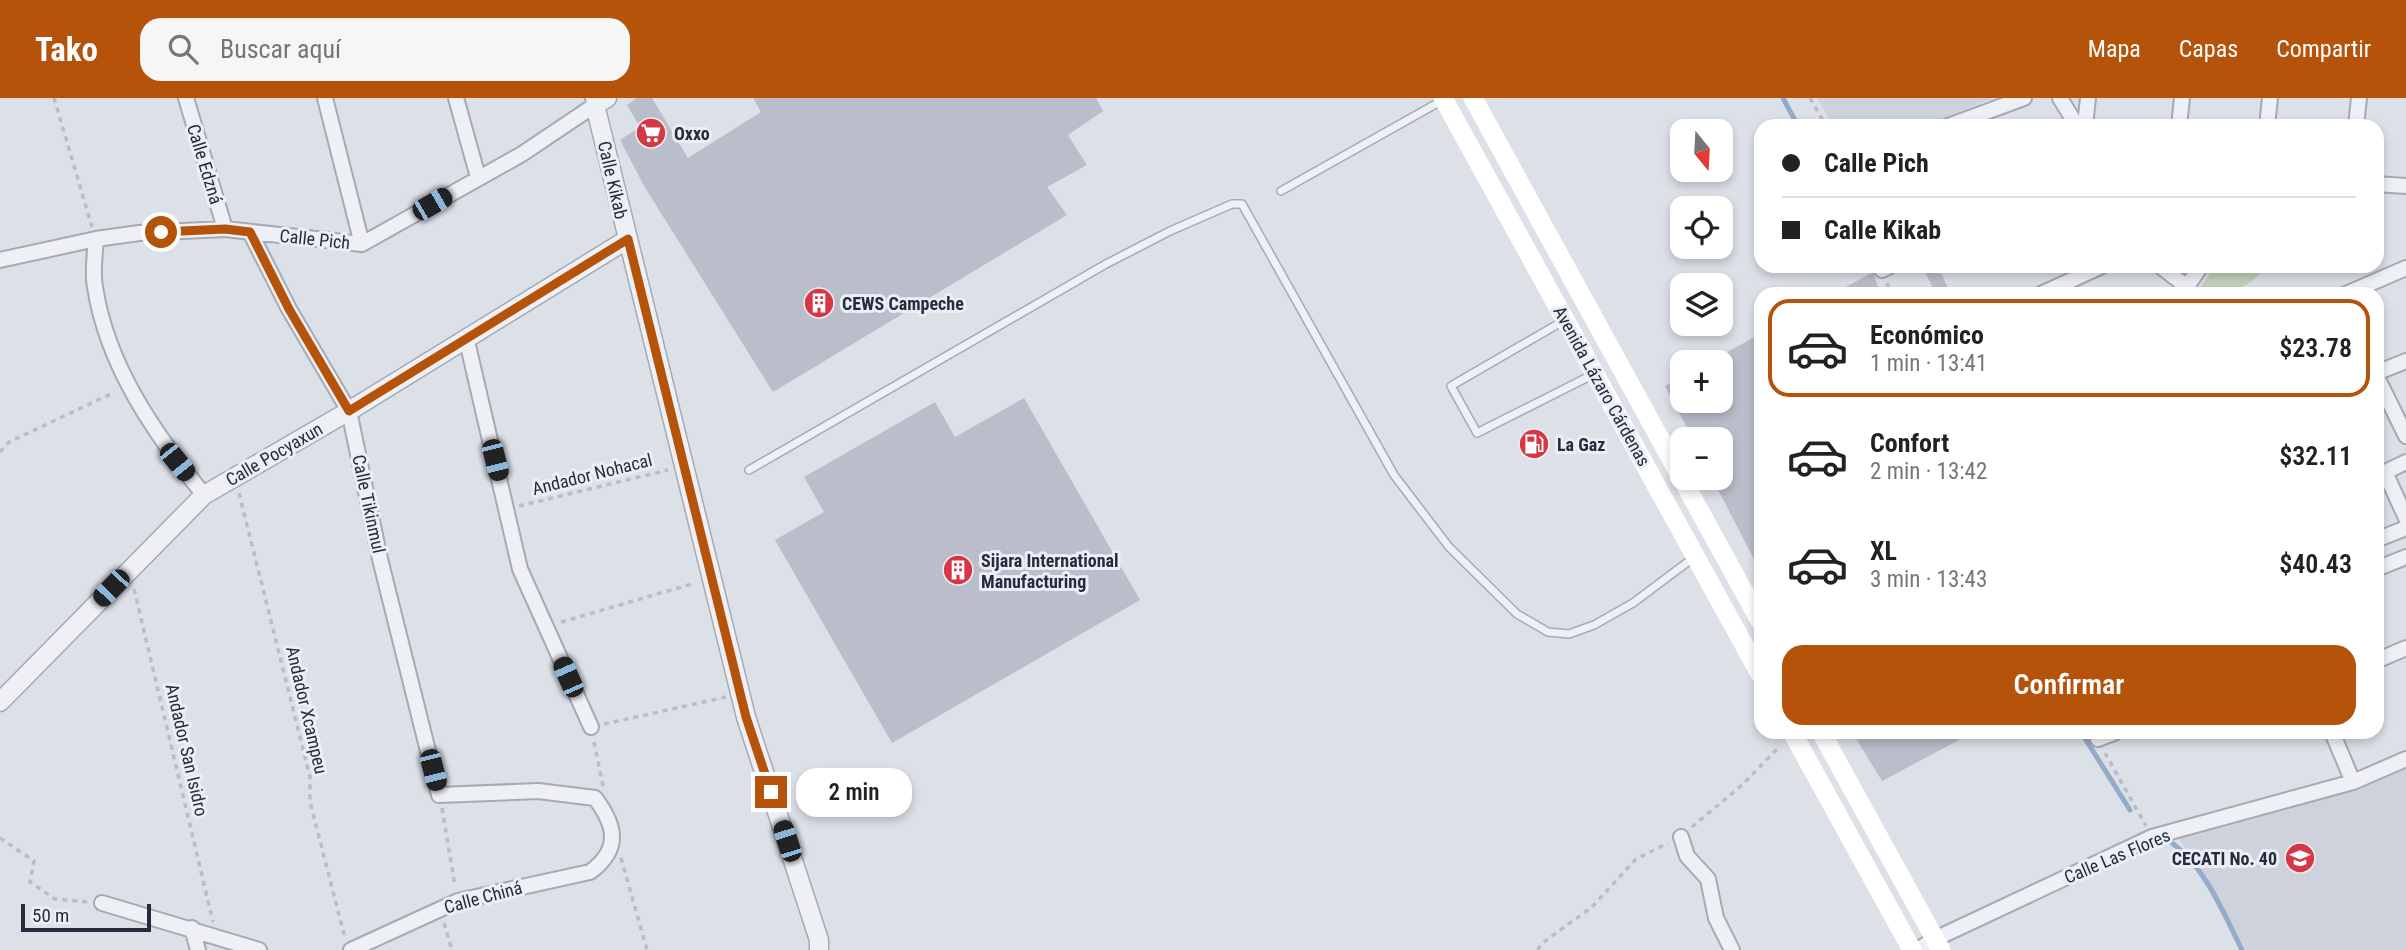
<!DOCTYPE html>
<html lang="es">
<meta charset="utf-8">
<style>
:root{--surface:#fff;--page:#f6f6f6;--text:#222;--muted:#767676;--line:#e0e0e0;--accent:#b45309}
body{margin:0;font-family:"Roboto Condensed",sans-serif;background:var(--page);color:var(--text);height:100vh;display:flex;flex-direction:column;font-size:26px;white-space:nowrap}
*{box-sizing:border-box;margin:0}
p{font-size:23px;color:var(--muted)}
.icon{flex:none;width:38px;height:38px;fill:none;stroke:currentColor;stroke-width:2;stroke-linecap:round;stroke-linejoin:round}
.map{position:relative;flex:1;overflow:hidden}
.details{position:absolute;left:1754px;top:189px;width:630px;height:452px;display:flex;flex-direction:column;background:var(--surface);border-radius:21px;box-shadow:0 4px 10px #0003}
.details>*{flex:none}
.banner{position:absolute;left:1754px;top:21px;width:630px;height:154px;border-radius:21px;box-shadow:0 4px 10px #0003;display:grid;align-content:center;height:154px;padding:0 28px;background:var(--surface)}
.needle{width:46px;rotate:162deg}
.controls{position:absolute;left:1670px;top:21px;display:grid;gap:14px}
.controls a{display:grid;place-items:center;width:63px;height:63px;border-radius:14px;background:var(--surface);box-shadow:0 4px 10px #0003;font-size:35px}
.scale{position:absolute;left:21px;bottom:18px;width:130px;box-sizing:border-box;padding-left:7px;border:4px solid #252c3e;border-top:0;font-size:19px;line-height:24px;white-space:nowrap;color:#252c3e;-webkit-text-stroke:5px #ebeff5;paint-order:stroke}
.end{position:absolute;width:32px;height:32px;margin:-16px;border:9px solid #b45309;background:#fff;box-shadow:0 0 0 4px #fff}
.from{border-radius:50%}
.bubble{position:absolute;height:49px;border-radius:21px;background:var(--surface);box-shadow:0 4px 10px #0003;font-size:23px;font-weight:600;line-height:49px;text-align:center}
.car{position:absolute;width:21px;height:42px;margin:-21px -10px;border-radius:9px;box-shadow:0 0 5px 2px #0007;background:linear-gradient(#222 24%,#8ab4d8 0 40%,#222 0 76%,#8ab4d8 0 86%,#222 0)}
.banner b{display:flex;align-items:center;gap:24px;height:66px;font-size:26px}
.banner b+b{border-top:2px solid var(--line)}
.banner i{width:18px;height:18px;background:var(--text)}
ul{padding:12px 0 0;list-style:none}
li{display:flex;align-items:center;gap:21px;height:98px;margin:0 14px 10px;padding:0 14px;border:4px solid transparent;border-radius:21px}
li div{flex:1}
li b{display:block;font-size:26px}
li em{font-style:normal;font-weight:600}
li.current{border-color:var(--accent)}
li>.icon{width:63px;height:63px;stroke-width:1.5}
.action{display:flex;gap:14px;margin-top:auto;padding:14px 28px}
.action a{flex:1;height:80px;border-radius:21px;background:var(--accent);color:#fff;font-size:28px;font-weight:600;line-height:80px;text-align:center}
header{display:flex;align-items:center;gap:42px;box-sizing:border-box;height:98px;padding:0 35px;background:var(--accent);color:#fff}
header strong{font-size:33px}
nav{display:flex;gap:38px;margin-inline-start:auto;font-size:24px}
.search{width:490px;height:63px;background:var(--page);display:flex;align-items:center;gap:18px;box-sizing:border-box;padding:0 24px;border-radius:21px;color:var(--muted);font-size:26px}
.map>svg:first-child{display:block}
</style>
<header>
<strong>Tako</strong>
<div class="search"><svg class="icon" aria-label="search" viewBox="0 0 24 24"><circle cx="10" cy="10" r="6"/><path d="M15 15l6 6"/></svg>Buscar aquí</div>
<nav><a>Mapa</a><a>Capas</a><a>Compartir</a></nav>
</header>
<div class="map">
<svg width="2406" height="852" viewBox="0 0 2406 852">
<rect width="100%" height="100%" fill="#dce0e7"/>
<path fill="#cdd2dc" d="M1817,0h176l-68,28h-92z
M2406,661v191h-164l-43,-86 -23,-28z"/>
<path fill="#c0d2bc" d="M2215,168h51c-18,26 -40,28 -70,28z"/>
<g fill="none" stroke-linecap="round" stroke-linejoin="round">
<path stroke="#94abca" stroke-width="5" d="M1783,0l15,28
M1871,168l2,6
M2081,634l49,78
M2171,744c35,26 52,70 71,108"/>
</g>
<path fill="#b9beca" d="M637,0h15l36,60 73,-46 -8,-14h343l7,13 -35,24 19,30 -40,22 20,28 -294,177 -129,-206 -24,-46 20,-13 -13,-22z
M1922,168h16l10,22 -13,4z
M1873,174l7,22h-47z
M1760,236v237l-48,-93h8v-39h-27l-28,-53 17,-9v24h38v-45z
M1024,300l116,202 -248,143 -117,-203 49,-28 -20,-35 131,-75 20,35z
M1852,634h122l-92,49z"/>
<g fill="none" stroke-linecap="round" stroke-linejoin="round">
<g stroke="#a5aab4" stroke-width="10">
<path id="service" d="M1281,93l162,-91
M1565,222l-114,66 26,47 117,-59
M749,372l357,-206 64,-33 62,-27h10l152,271 55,72 68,67 31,18 21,2 25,-9 39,-22 60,-45"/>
</g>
<g stroke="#a5aab4" stroke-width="18">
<path id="minor" d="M186,0l39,131
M325,0l37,146
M456,0l22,79
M2060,0l17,28
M1948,28l76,-28
M2085,28l3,-28
M2179,28l3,-28
M2267,28l3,-28
M2356,28l3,-28
M2376,86l30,2
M250,134l39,77 60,102 31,148 59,236 99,-4 57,7c21,28 26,51 -5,74l-132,29 -107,49
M96,141c-1,15 -4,33 -1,48 12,79 60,147 109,208
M0,162l96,-21 43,-6 86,-4 137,15 160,-90 73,-49 -2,-7
M2160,168l27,21
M1882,172l8,-4
M2041,196l61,-28
M2182,196l19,-28
M2346,196l60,-26
M466,239l54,232 71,158
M2376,275l30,-12
M2376,277l30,61
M2385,374l21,46
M2379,377l27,-13
M2376,442l30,-12
M2376,471l30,-12
M2376,563l30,-13
M2332,634l21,50
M2098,641l18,-7
M1681,739l6,19 21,23 8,39 16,32
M102,805l157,47
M192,830l6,22
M1917,852l18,-11 217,-102 201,-55 53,-23"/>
</g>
<g stroke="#a5aab4" stroke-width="21">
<path id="tertiary" d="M607,0l-12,7 151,612 73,223v10
M0,604l204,-207 145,-84 279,-172"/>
</g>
<path stroke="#babdc5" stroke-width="3.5" stroke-dasharray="5 5" stroke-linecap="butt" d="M54,0l38,129
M1810,0l16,28
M1887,185l3,11
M0,354l9,-10 106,-50
M239,395l71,284v25l35,136
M519,408l149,-36
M134,491l79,333
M561,524l134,-39
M604,626l122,-27
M594,644l9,44
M2105,655l41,73
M442,710l13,78
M1692,729l50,-42 37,-38
M0,740l34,23 -4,21 25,17 34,3
M621,760l26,92
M444,825l8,27
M1538,852l3,-6 51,-37 44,-48 32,-16"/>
<use href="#service" stroke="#eff0f5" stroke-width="7"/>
<use href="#minor" stroke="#eff0f5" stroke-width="14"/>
<use href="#tertiary" stroke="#eff0f5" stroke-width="18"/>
<path stroke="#fff" stroke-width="19" d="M1443,0l317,576
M1473,0l287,523
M1792,634l120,218
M1821,634l120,218"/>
</g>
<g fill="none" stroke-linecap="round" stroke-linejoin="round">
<path stroke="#b45309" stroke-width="9" d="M161,134l64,-3 25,3 39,77 60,102 279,-172 118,478 25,75"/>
</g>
<defs>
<g id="supermarket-disc" transform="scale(1.575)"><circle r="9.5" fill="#d73645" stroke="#ebeff5"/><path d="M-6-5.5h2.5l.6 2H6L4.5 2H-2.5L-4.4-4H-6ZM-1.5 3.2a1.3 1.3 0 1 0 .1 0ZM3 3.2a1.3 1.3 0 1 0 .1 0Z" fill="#fff"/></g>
<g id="building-disc" transform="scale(1.575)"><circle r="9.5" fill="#d73645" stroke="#ebeff5"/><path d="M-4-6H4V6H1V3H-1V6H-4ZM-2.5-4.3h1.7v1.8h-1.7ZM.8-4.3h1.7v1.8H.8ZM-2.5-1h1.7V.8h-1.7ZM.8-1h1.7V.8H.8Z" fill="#fff"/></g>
<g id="fuel-disc" transform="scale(1.575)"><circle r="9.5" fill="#d73645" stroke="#ebeff5"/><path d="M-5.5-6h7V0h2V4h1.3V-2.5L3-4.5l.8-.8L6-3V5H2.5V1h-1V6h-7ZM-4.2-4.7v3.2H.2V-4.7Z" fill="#fff"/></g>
<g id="school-disc" transform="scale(1.575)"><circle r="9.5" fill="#d73645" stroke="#ebeff5"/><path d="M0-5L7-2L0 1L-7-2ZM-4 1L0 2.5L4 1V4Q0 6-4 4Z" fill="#fff"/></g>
</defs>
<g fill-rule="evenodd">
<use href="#supermarket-disc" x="651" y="35"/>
<use href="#building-disc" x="819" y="205"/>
<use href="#fuel-disc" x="1534" y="346"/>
<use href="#building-disc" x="958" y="472"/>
<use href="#school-disc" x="2300" y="760"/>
</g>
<g text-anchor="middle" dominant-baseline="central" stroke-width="6" stroke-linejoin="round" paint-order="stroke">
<g font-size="18" font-weight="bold" fill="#252c3e" stroke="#ebeff5" text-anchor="start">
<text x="674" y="35">Oxxo</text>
<text x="842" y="205">CEWS Campeche</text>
<text x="1557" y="346">La Gaz</text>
<text x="981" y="462">Sijara International<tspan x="981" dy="21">Manufacturing</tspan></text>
<text x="2277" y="760" text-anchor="end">CECATI No. 40</text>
</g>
<g font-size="18" fill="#252c3e" stroke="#ebeff5">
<text transform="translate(205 66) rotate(73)">Calle Edzná</text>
<text transform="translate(613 82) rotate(77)">Calle Kikab</text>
<text transform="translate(315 141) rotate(6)">Calle Pich</text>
<text transform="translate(1602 288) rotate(61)">Avenida Lázaro Cárdenas</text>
<text transform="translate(274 356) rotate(-30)">Calle Pocyaxun</text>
<text transform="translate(592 376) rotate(-14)">Andador Nohacal</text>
<text transform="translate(369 406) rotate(78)">Calle Tikinmul</text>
<text transform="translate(307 612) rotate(77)">Andador Xcampeu</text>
<text transform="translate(187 652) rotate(77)">Andador San Isidro</text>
<text transform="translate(2117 758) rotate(-23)">Calle Las Flores</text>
<text transform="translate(483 799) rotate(-15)">Calle Chiná</text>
</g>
</g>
</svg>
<div class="controls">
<a><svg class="needle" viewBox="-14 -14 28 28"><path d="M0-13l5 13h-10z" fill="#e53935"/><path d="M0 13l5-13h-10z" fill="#767676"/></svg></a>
<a><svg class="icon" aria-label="locate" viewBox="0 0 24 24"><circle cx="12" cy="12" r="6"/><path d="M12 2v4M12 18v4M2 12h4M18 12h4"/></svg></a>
<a><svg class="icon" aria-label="layers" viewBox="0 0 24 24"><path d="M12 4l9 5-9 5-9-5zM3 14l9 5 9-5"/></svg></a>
<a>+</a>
<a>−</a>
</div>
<div class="scale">50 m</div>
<i class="end from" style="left:161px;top:134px"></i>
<i class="end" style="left:771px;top:694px"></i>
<div class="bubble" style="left:796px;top:670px;width:116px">2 min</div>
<i class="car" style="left:432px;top:106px;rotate:60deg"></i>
<i class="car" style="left:495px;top:362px;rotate:166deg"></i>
<i class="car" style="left:177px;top:364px;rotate:141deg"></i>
<i class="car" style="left:111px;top:490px;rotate:224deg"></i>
<i class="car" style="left:568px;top:579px;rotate:336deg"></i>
<i class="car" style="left:433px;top:672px;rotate:166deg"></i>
<i class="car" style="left:787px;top:743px;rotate:342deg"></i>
<div class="banner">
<b><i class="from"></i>Calle Pich</b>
<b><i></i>Calle Kikab</b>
</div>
<section class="details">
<ul>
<li class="current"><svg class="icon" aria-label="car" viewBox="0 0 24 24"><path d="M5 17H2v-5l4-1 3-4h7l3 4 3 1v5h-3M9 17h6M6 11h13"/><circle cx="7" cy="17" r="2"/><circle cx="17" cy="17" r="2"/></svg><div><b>Económico</b><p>1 min · 13:41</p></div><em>$23.78</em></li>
<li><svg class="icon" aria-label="car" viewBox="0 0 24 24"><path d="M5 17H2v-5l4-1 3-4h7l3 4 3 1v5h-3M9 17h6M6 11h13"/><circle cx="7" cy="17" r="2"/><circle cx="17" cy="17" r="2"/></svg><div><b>Confort</b><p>2 min · 13:42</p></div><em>$32.11</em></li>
<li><svg class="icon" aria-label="car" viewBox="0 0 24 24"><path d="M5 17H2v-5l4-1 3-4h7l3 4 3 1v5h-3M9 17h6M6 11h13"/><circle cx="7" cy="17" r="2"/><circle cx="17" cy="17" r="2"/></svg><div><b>XL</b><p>3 min · 13:43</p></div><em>$40.43</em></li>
</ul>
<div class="action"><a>Confirmar</a></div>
</section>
</div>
